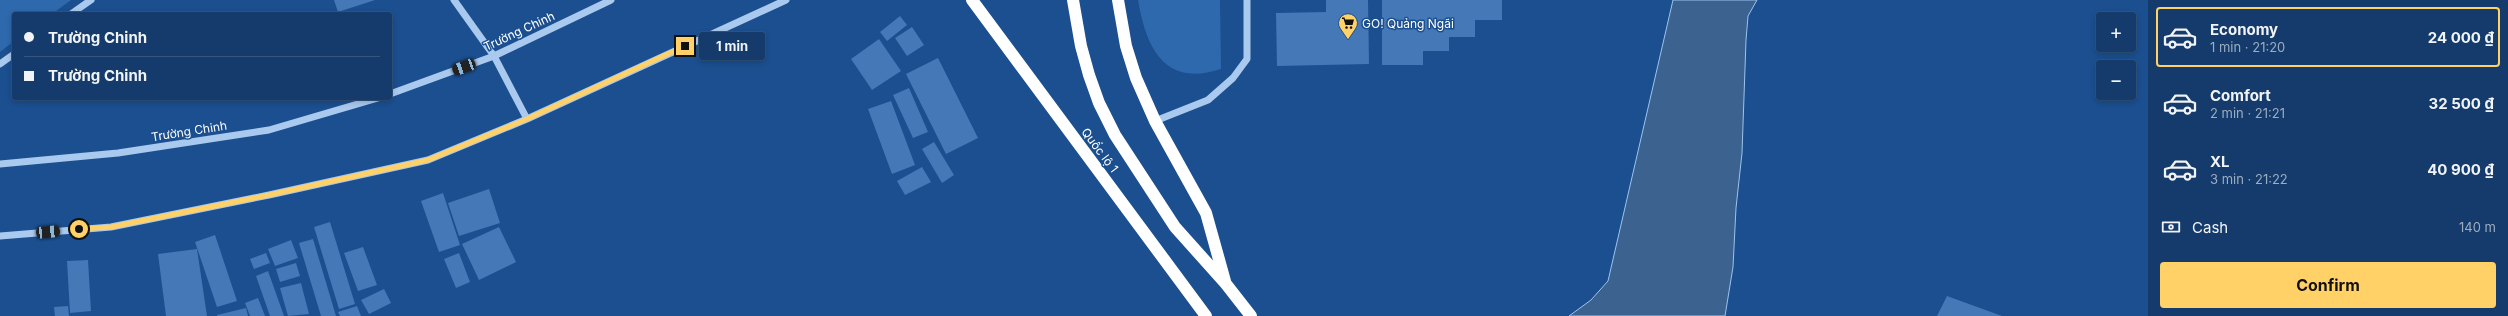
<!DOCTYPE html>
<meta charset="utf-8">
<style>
:root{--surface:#143b6b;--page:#1d4271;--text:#f1f3f6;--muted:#9dadc1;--line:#33557e;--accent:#ffd166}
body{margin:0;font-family:Inter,sans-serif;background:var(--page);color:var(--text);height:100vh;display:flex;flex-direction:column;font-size:15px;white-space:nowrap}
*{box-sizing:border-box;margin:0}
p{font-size:13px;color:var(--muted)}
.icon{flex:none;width:22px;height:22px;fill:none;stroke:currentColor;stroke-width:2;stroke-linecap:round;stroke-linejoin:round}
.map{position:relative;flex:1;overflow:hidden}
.panel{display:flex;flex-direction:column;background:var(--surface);width:360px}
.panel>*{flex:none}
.banner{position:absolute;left:12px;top:12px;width:380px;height:88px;border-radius:4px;box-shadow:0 2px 6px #0003,0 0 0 1px var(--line);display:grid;align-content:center;height:88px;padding:0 12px;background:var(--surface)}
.buttons{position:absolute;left:2096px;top:12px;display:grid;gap:8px}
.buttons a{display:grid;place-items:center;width:40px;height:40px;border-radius:4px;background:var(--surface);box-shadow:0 2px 6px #0003,0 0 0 1px var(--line);font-size:20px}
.end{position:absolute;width:18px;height:18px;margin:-9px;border:5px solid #ffd166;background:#111;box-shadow:0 0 0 2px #111}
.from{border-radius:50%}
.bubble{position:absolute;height:28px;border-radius:4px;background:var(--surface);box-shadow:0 2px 6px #0003,0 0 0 1px var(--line);font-size:13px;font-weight:700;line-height:28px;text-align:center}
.car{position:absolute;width:12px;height:24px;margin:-12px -6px;border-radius:5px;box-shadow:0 0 3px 1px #0007;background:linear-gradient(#222 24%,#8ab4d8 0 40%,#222 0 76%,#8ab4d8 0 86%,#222 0)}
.banner b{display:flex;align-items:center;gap:14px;height:38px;font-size:15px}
.banner b+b{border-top:1px solid var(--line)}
.banner i{width:10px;height:10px;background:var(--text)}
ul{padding:7px 0 0;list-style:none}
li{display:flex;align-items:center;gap:12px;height:60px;margin:0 8px 6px;padding:0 4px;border:2px solid transparent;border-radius:4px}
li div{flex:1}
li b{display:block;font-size:15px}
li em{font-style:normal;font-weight:700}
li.selected{border-color:var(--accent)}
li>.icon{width:36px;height:36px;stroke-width:1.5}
.pay{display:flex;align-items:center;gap:10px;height:44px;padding:0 12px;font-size:15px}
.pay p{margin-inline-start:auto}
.action{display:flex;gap:8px;margin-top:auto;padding:8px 12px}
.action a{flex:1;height:46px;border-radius:4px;background:var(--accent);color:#111;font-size:16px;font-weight:700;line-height:46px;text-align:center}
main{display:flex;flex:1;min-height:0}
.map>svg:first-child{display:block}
</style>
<main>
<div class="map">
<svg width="2148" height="316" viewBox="0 0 2148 316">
<rect width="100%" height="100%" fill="#1b4f8f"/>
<path fill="#2e69ad" d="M0,0h71l-19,14h-38v27l-14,11z
M1138,0h82l1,69c-57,19 -75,-22 -83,-69z"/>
<path fill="#3c6290" stroke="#9cc4f0" d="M1673,0h84l-9,16 -2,24 -4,113 -6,55 -3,59 -8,49h-156l22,-16 17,-19z"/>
<path fill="#4478b7" d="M334,0h41l-37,12z
M1326,0h42l1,64 -92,2 -1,-53 50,-1z
M1382,0h120v20h-27v17h-26v14h-26v14h-41z
M900,16l7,9 -20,16 -7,-9z
M912,27l12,18 -17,11 -12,-18z
M879,39l22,32 -29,19 -21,-31z
M938,58l40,80 -32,16 -40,-80z
M909,88l19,44 -15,6 -20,-43z
M891,101l24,64 -23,9 -24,-65z
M934,142l20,33 -12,8 -20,-34z
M922,167l9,15 -26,13 -8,-14z
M489,189l11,34 -41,13 -11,-33z
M443,193l17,52 -21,7 -18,-51z
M330,222l25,82 -16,5 -25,-82z
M499,227l17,35 -37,18 -17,-36z
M215,235l22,66 -20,6 -22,-65z
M313,239l23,77h-15l-22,-73z
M291,240l7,18 -23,8 -7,-17z
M363,247l14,38 -19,6 -14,-38z
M197,249l10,67h-41l-8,-62z
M266,253l4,10 -16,6 -4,-10z
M459,253l11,29 -14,6 -12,-29z
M88,260l3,51 -21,2 -3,-52z
M296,263l4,13 -20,6 -4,-13z
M268,271l16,45h-14l-14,-40z
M301,283l8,31 -21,2 -8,-28z
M384,289l7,14 -22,11 -8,-14z
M1947,296l55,20h-65z
M258,298l7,18h-15l-5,-13z
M68,306l1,10h-14l-1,-9z
M357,306l4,10h-21l-2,-4z
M246,308l2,8h-31v-1z"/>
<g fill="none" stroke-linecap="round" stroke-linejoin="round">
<path stroke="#a9c9ee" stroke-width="7" d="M454,0l40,56 33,63
M71,14l20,-14
M0,64l14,-10
M390,94l104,-38 117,-56
M1155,121l53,-21 25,-22 14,-19v-59
M0,164l118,-11 151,-23 109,-32
M0,236l111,-9 158,-32 159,-35 99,-41 259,-119"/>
<path stroke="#fff" stroke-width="12" d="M972,0l234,316
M1073,0l8,46 8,29 10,28 16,32 60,92 51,57 25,32
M1118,0l8,46 10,32 19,43 51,92 19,68"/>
</g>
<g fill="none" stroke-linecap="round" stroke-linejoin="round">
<path stroke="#ffd166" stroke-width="5" d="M79,229l32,-2 158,-32 159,-35 99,-41 158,-73"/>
</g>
<defs>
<g id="supermarket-pin" transform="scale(1)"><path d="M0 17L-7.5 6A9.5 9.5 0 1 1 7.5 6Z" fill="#ffd166" stroke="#1b4f8f"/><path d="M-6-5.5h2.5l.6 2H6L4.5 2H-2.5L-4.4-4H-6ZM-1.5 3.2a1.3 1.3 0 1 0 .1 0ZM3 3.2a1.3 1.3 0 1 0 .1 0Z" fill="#111"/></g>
</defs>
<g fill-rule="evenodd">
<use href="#supermarket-pin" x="1348" y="23"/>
</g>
<g text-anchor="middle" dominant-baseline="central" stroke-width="3" stroke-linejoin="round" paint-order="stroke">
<g font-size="12" fill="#fff" stroke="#1b4f8f" text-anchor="start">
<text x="1362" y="23">GO! Quảng Ngãi</text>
</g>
<g font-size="12" fill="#fff" stroke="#1b4f8f">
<text transform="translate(519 31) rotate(-25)">Trường Chinh</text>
<text transform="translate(189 131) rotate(-9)">Trường Chinh</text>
<text transform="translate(1100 150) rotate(53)">Quốc lộ 1</text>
</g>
</g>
</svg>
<div class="buttons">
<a>+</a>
<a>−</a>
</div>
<i class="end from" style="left:79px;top:229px"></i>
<i class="end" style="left:685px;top:46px"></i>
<div class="bubble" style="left:699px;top:32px;width:66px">1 min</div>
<i class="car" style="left:464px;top:67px;rotate:250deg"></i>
<i class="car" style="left:48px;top:232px;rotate:85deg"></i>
<div class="banner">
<b><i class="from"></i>Trường Chinh</b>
<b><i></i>Trường Chinh</b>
</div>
</div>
<section class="panel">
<ul>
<li class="selected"><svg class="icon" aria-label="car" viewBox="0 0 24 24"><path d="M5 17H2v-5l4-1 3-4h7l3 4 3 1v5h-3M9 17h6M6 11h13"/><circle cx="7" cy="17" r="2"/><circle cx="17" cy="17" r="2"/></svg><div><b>Economy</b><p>1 min · 21:20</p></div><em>24 000 ₫</em></li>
<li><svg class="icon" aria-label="car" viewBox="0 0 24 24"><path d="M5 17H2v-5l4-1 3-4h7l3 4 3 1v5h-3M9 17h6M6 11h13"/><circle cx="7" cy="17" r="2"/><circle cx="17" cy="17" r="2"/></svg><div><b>Comfort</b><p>2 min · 21:21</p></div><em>32 500 ₫</em></li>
<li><svg class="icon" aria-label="car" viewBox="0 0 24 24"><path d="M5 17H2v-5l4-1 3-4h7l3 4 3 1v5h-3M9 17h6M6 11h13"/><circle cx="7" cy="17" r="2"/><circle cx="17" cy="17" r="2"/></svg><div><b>XL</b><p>3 min · 21:22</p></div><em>40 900 ₫</em></li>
</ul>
<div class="pay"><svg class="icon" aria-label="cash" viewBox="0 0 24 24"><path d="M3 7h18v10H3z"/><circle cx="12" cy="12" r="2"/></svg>Cash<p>140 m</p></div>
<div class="action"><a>Confirm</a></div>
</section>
</main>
